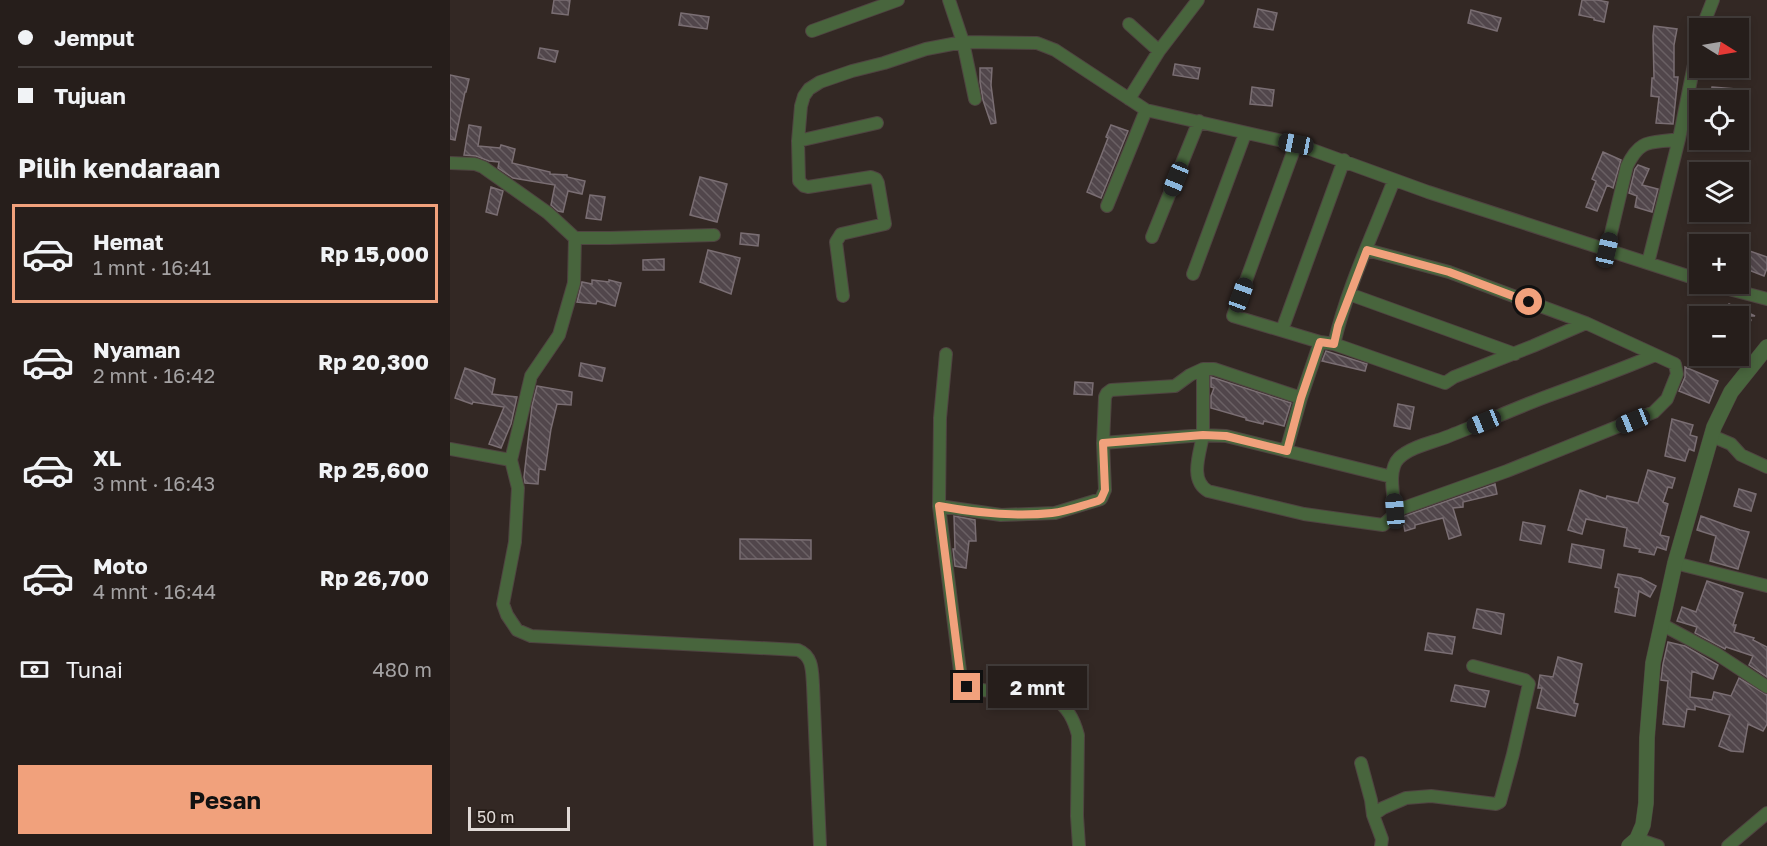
<!DOCTYPE html>
<html lang="id">
<meta charset="utf-8">
<style>
:root{--surface:#261e1b;--page:#322b28;--text:#f1f3f6;--muted:#a4a2a3;--line:#423c3a;--accent:#f1a17c}
body{margin:0;font-family:"Golos Text",sans-serif;background:var(--page);color:var(--text);height:100vh;display:flex;flex-direction:column;font-size:22px;white-space:nowrap}
*{box-sizing:border-box;margin:0}
p{font-size:20px;color:var(--muted)}
.icon{flex:none;width:33px;height:33px;fill:none;stroke:currentColor;stroke-width:2;stroke-linecap:round;stroke-linejoin:round}
.map{position:relative;flex:1;overflow:hidden}
.side{display:flex;flex-direction:column;background:var(--surface);width:450px}
.side>*{flex:none}
.top-card{display:grid;align-content:center;height:132px;padding:0 18px;background:var(--surface)}
.needle{width:39px;rotate:101deg}
.tools{position:absolute;left:1239px;top:18px;display:grid;gap:12px}
.tools a{display:grid;place-items:center;width:60px;height:60px;border-radius:0px;background:var(--surface);box-shadow:0 3px 9px #0003,0 0 0 2px var(--line);font-size:30px}
.scale{position:absolute;left:18px;bottom:15px;width:102px;box-sizing:border-box;padding-left:6px;border:3px solid #e1dad7;border-top:0;font-size:16px;line-height:21px;white-space:nowrap;color:#e1dad7;-webkit-text-stroke:4px #291f1a;paint-order:stroke}
.end{position:absolute;width:27px;height:27px;margin:-14px;border:8px solid #f1a17c;background:#111;box-shadow:0 0 0 3px #111}
.from{border-radius:50%}
.bubble{position:absolute;height:42px;border-radius:0px;background:var(--surface);box-shadow:0 3px 9px #0003,0 0 0 2px var(--line);font-size:20px;font-weight:700;line-height:42px;text-align:center}
.car{position:absolute;width:18px;height:36px;margin:-18px -9px;border-radius:8px;box-shadow:0 0 4px 2px #0007;background:linear-gradient(#222 24%,#8ab4d8 0 40%,#222 0 76%,#8ab4d8 0 86%,#222 0)}
.top-card b{display:flex;align-items:center;gap:21px;height:57px;font-size:22px}
.top-card b+b{border-top:2px solid var(--line)}
.top-card i{width:15px;height:15px;background:var(--text)}
ul{padding:0;list-style:none}
li{display:flex;align-items:center;gap:18px;height:99px;margin:0 12px 9px;padding:0 6px;border:3px solid transparent;border-radius:0px}
li div{flex:1}
li b{display:block;font-size:22px}
li em{font-style:normal;font-weight:700}
li.selected{border-color:var(--accent)}
li>.icon{width:54px;height:54px;stroke-width:1.5}
h2{padding:0 18px;font-size:27px;line-height:72px}
.pay{display:flex;align-items:center;gap:15px;height:66px;padding:0 18px;font-size:22px}
.pay p{margin-inline-start:auto}
.action{display:flex;gap:12px;margin-top:auto;padding:12px 18px}
.action a{flex:1;height:69px;border-radius:0px;background:var(--accent);color:#111;font-size:24px;font-weight:700;line-height:69px;text-align:center}
main{display:flex;flex:1;min-height:0}
.map>svg:first-child{display:block}
</style>
<main>
<section class="side">
<div class="top-card">
<b><i class="from"></i>Jemput</b>
<b><i></i>Tujuan</b>
</div>
<h2>Pilih kendaraan</h2>
<ul>
<li class="selected"><svg class="icon" aria-label="car" viewBox="0 0 24 24"><path d="M5 17H2v-5l4-1 3-4h7l3 4 3 1v5h-3M9 17h6M6 11h13"/><circle cx="7" cy="17" r="2"/><circle cx="17" cy="17" r="2"/></svg><div><b>Hemat</b><p>1 mnt · 16:41</p></div><em>Rp 15,000</em></li>
<li><svg class="icon" aria-label="car" viewBox="0 0 24 24"><path d="M5 17H2v-5l4-1 3-4h7l3 4 3 1v5h-3M9 17h6M6 11h13"/><circle cx="7" cy="17" r="2"/><circle cx="17" cy="17" r="2"/></svg><div><b>Nyaman</b><p>2 mnt · 16:42</p></div><em>Rp 20,300</em></li>
<li><svg class="icon" aria-label="car" viewBox="0 0 24 24"><path d="M5 17H2v-5l4-1 3-4h7l3 4 3 1v5h-3M9 17h6M6 11h13"/><circle cx="7" cy="17" r="2"/><circle cx="17" cy="17" r="2"/></svg><div><b>XL</b><p>3 mnt · 16:43</p></div><em>Rp 25,600</em></li>
<li><svg class="icon" aria-label="car" viewBox="0 0 24 24"><path d="M5 17H2v-5l4-1 3-4h7l3 4 3 1v5h-3M9 17h6M6 11h13"/><circle cx="7" cy="17" r="2"/><circle cx="17" cy="17" r="2"/></svg><div><b>Moto</b><p>4 mnt · 16:44</p></div><em>Rp 26,700</em></li>
</ul>
<div class="pay"><svg class="icon" aria-label="cash" viewBox="0 0 24 24"><path d="M3 7h18v10H3z"/><circle cx="12" cy="12" r="2"/></svg>Tunai<p>480 m</p></div>
<div class="action"><a>Pesan</a></div>
</section>
<div class="map">
<svg width="1317" height="846" viewBox="0 0 1317 846">
<defs>
<pattern id="building-back-hatch" width="6" height="6" patternUnits="userSpaceOnUse" patternTransform="scale(1.5)"><rect width="6" height="6" fill="#51464b"/><path d="M-1 5l2 2M0 0l6 6M5-1l2 2" fill="none" stroke="#6a6064"/></pattern>
</defs>
<rect width="100%" height="100%" fill="#332824"/>
<path fill="url(#building-back-hatch)" stroke="#7a6e73" stroke-width="1.5" d="M104,0h16l-2,15 -16,-2z
M1132,0h15l11,2 -4,20 -10,-2v-2l-15,-3z
M808,9l19,4 -4,17 -19,-3z
M1021,10l30,8 -4,13 -29,-8z
M231,13l28,4 -2,12 -28,-4z
M1204,26l23,3 -3,16v32h4l-5,47 -17,-1 3,-26 -8,-1 1,-18h2l-1,-42z
M90,48l18,3 -3,11 -17,-4z
M725,64l25,4 -2,11 -25,-4z
M530,68h12l-1,17 5,38 -5,1 -8,-24 -3,-18z
M0,75l19,4 -3,13h-1l-10,48 -5,-1z
M802,87l22,3 -2,16 -22,-2z
M1262,87l24,2 -1,11h-25z
M19,125l12,2 -3,19 22,2 1,-3 14,4 -3,14 38,9v2l17,1v2l18,4 -3,13 -14,-3 -5,21 -5,-1 -7,-6 4,-20 -42,-7 -15,-10 1,-6 -10,-1 -13,-5 -12,-1z
M661,125l17,6 -27,67 -14,-6 21,-54 -2,-1z
M1153,152l18,8 -8,28 -6,-3 -10,26 -11,-4 10,-26 -4,-2z
M1188,165l11,4 -7,16 16,4 -6,23 -17,-5 2,-11 -8,-3 6,-24z
M250,177l27,7 -10,38 -27,-7z
M41,187l12,4 -6,24 -11,-3z
M140,195l15,2 -4,23 -15,-2z
M291,233l18,2 -1,11 -18,-2z
M1288,247l29,10v11l-3,8 -18,-7v-2l-8,-3z
M258,250l32,8 -9,36 -31,-12z
M214,259v11h-21v-10z
M142,280l17,2v-2l12,3 -6,23 -18,-5 -1,3 -19,-2 5,-20 10,2z
M1279,304l26,12h-12l8,4 -13,26v-30h-15z
M876,351l41,13 -2,7 -43,-10z
M131,363l24,5 -3,13 -23,-5z
M1235,367l33,14 -9,22 -30,-12 6,-14z
M15,368l30,11 -3,15 25,3 -6,27 -10,24 -12,-4 15,-37 -31,-5 -1,2 -17,-6z
M761,377l80,26 -7,23 -20,-5 -1,3 -17,-4v-2l-35,-10v-12l3,-8 -3,-1z
M625,382l18,1 -1,12 -18,-1z
M87,386l35,6 -1,13 -14,-1 -6,25 -6,41 -6,-1 -1,15 -13,-1 -1,-6 8,-71z
M948,404l16,3 -4,22 -16,-3z
M1222,419l21,6 -3,10 7,2 -3,14 -5,-2 -4,12 -20,-5z
M1198,470l27,8 -3,10 -4,-1 -5,15 5,2 -8,31 9,2 -3,13 -9,-3 -3,8 -15,-3 1,-3 -16,-3 3,-18 -41,-9 -4,15 -14,-4 12,-40 26,9 1,-3 31,7z
M1045,484l2,10 -34,8v5l-10,1 8,27 -12,4 -6,-21 -28,7v3l-10,3 -3,-14z
M1289,489l17,5 -5,17 -17,-5z
M504,516l21,4 1,21h-7l-3,27 -11,-2 -2,-17h2z
M1251,516l39,14 9,2 -11,37 -28,-8 6,-25 -19,-6z
M1073,522l22,4 -4,18 -21,-4z
M290,539l71,1v19h-71z
M1122,544l32,6 -3,18 -32,-6z
M1168,574l23,4 15,8 -6,11 -11,-6 -4,25 -20,-4 4,-24 -4,-1z
M1257,581l36,12 -10,32h3l-2,7 20,6 -1,2 14,7v30l-18,-12 4,-9 -27,-9 -1,2 -30,-16 2,-6 -20,-6 5,-14 14,5z
M1027,609l27,5 -3,20 -28,-6z
M978,633l27,4 -3,17 -27,-4z
M1218,642l17,4 33,19 -5,14 -21,-8 -2,26 22,3 2,-8 17,4 8,-18 28,17v29l-4,7 -15,-7 -5,28 -12,-1 -12,-5 11,-31 -35,-9v4l-8,-1 -3,18 -21,-3 5,-43 -7,-1 2,-16z
M1108,657l24,7 -8,39 4,1 -3,12 -38,-8 5,-20h-4l2,-13 13,2z
M1005,685l34,6 -4,16 -34,-6z"/>
<g fill="none" stroke-linecap="round" stroke-linejoin="round">
<g stroke="#4f4441" stroke-width="14">
<path id="minor" d="M499,0l14,42 74,1 18,7 91,60 150,34 132,48 272,88
M679,24l30,27
M1252,28l11,-28
M362,31l86,-31
M679,99l30,-48 39,-51
M348,141l79,-18
M846,144l-63,172 87,26 14,2 111,39 9,-6 79,-31 53,-23
M0,163l25,1 8,3 65,46 27,25 -1,45 -15,52 -28,41 -20,84
M657,206l39,-96
M702,237l47,-116
M125,238h35l104,-3
M917,250l82,22 137,51 89,41 2,10 -10,25 -13,13 -147,59 -112,40
M1157,250l20,-84c14,-29 24,-22 52,-27
M1198,263l31,-124 21,-104
M743,274l52,-140
M1260,284l57,15
M899,294l166,60
M393,296l-7,-54 5,-8 44,-10 -7,-41 -2,-4 -5,-2 -63,10 -4,-1 -5,-5 -1,-40 3,-35 3,-10 5,-7 11,-7 32,-11 32,-8 42,-14 37,-7 12,57
M832,330l62,-170
M884,344c13,-56 39,-110 60,-164
M496,354l-6,64 -1,88 22,173 3,6 9,4 81,9c14,9 20,22 24,37l-1,81 2,30
M1262,436l19,8 10,11 26,12
M653,443l100,-8v-66
M0,449l61,11 7,28 -3,54 -12,62 4,11 10,15 14,6 267,14c15,6 14,21 15,35l7,161
M836,451l15,-53 19,-56
M942,477l-166,-41 -23,-1c-3,18 -14,45 5,56l96,23 79,11 10,-9 2,-5c-1,-15 -8,-41 4,-53 14,-13 38,-16 55,-24 31,-12 62,-26 94,-38 36,-13 72,-26 107,-41
M489,506l62,9 54,-2 46,-14 4,-9 -2,-47 2,-46 2,-4 4,-3 64,-4 15,-11 13,-6h11l87,29
M1225,563l92,23
M1211,624l56,30 50,33
M911,763l10,37 2,15 9,24 -1,7
M923,815l10,-7 23,-10 25,-2 65,8 4,-2 13,-48 16,-70 -4,-4 -52,-14
M1187,839l21,7
M1278,846l39,-33"/>
</g>
<g stroke="#4f4441" stroke-width="16">
<path id="tertiary" d="M1179,846l8,-7 6,-14 3,-22 1,-65 6,-75 22,-100 39,-136 17,-35 36,-45"/>
</g>
<use href="#minor" stroke="#48653d" stroke-width="12"/>
<use href="#tertiary" stroke="#48653d" stroke-width="15"/>
</g>
<g fill="none" stroke-linecap="round" stroke-linejoin="round">
<path stroke="#f1a17c" stroke-width="8" d="M517,687l-4,-2 -3,-13 -21,-166c38,7 75,11 113,7 16,-2 31,-8 46,-12l3,-2 4,-9 -2,-47 100,-8 23,1 61,15 14,-53 19,-56 14,2 4,-18 29,-76 82,22 80,30"/>
</g>
</svg>
<div class="tools">
<a><svg class="needle" viewBox="-14 -14 28 28"><path d="M0-13l5 13h-10z" fill="#e53935"/><path d="M0 13l5-13h-10z" fill="#a4a2a3"/></svg></a>
<a><svg class="icon" aria-label="locate" viewBox="0 0 24 24"><circle cx="12" cy="12" r="6"/><path d="M12 2v4M12 18v4M2 12h4M18 12h4"/></svg></a>
<a><svg class="icon" aria-label="layers" viewBox="0 0 24 24"><path d="M12 4l9 5-9 5-9-5zM3 14l9 5 9-5"/></svg></a>
<a>+</a>
<a>−</a>
</div>
<div class="scale">50 m</div>
<i class="end from" style="left:1079px;top:302px"></i>
<i class="end" style="left:517px;top:687px"></i>
<div class="bubble" style="left:538px;top:666px;width:99px">2 mnt</div>
<i class="car" style="left:846px;top:144px;rotate:281deg"></i>
<i class="car" style="left:726px;top:179px;rotate:202deg"></i>
<i class="car" style="left:1157px;top:250px;rotate:13deg"></i>
<i class="car" style="left:791px;top:295px;rotate:20deg"></i>
<i class="car" style="left:1183px;top:421px;rotate:248deg"></i>
<i class="car" style="left:1034px;top:422px;rotate:248deg"></i>
<i class="car" style="left:945px;top:511px;rotate:355deg"></i>
</div>
</main>
